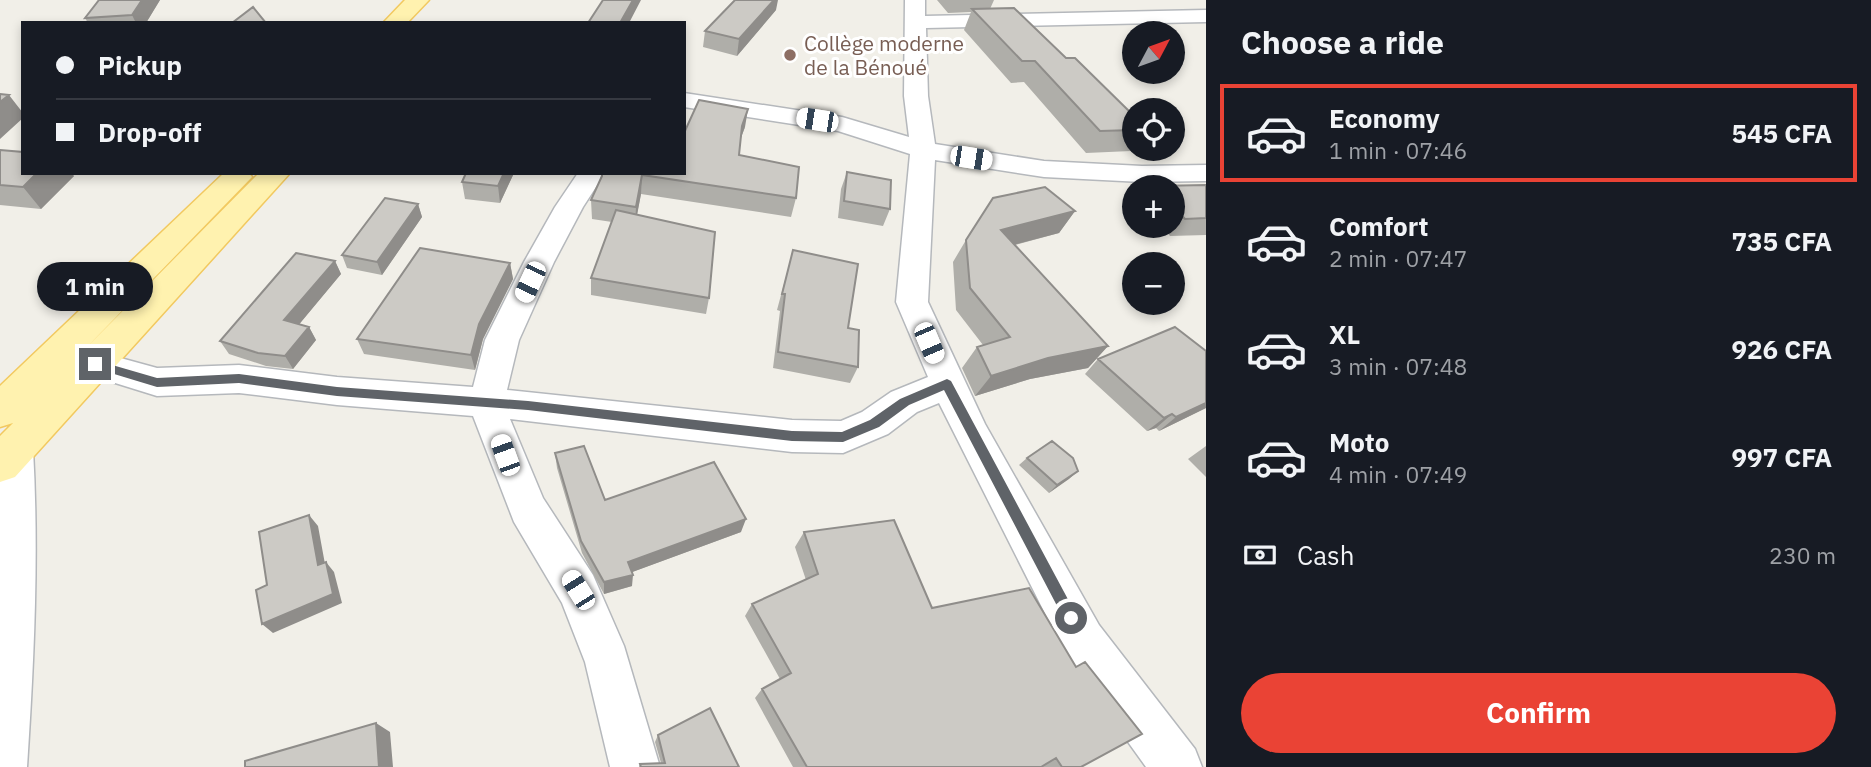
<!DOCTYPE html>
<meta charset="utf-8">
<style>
:root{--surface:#171b24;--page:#20242c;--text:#f1f3f6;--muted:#9ea1a6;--line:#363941;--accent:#ea4335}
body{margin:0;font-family:"IBM Plex Sans",sans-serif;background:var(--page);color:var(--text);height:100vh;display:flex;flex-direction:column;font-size:26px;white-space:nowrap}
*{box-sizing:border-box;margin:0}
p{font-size:23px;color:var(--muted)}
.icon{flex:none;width:38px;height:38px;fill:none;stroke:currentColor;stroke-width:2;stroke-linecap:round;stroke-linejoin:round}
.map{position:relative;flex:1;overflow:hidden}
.side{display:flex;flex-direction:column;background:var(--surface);width:665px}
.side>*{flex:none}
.top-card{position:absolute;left:21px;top:21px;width:665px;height:154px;border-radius:0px;box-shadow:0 4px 10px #0003;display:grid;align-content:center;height:154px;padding:0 35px;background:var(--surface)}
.needle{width:46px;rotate:49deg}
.fabs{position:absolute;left:1122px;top:21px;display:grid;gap:14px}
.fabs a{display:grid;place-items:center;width:63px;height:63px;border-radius:50%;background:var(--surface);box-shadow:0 4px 10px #0003;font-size:35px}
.end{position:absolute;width:32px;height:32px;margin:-16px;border:9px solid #5f6368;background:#fff;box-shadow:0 0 0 4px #fff}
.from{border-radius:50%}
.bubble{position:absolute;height:49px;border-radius:24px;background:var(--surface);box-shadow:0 4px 10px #0003;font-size:23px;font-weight:700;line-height:49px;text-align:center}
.car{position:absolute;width:21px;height:42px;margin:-21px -10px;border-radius:9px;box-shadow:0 0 5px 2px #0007;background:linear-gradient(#fff 24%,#345 0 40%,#fff 0 76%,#345 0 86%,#fff 0)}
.top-card b{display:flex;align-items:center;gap:24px;height:66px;font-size:26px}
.top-card b+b{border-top:2px solid var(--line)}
.top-card i{width:18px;height:18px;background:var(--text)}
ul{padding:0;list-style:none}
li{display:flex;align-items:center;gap:21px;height:98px;margin:0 14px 10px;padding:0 21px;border:4px solid transparent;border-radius:0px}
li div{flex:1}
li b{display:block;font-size:26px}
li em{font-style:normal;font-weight:700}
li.selected{border-color:var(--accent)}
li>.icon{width:63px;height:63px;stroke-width:1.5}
h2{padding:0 35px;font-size:32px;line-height:84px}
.pay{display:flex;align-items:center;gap:18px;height:77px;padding:0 35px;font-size:26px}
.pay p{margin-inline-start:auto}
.cta{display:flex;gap:14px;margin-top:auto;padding:14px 35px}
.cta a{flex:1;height:80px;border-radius:42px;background:var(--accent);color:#fff;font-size:28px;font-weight:700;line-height:80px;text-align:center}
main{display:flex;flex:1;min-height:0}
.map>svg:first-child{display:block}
</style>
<main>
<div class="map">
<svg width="1206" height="767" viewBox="0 0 1206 767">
<rect width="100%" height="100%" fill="#f1efe8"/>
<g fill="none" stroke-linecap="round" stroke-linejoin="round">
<g stroke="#b5b8bc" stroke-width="3">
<path id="minor" d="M905,0h20v16l281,-6v12l-280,6 2,68 7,48 109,17 98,5 64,-1v16l-64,1 -98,-5 -109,-17 -7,142 57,122 114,201 96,124 7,18h-56l-79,-110 -128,-254 -22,9 -29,22 -45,19 -51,-1 -282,-33 33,79 50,77 31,71 36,121h-50l-25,-105 -23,-59 -48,-81 -41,-106 -136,-11 -98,-12 -82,3 -74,-23 -5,-9 5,-9 12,-4 62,17 82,-3 98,12 136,10 12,-47 39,-78 31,-55 23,-34h27l-22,34 -29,55 -35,78 -12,50 285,30 49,1 21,-9 29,-20 37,-15 -32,-75 14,-148 -72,-23 -154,-24v-14l158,24 67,20 -5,-41z
M14,433l13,5 6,11c6,106 1,212 -6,318h-27v-328z"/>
</g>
<g stroke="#f2c960" stroke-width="3">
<path id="major" d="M405,0h24l-22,23h-24z
M224,173h25l3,4 -168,173 175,-177h31l-275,304 -15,5v-46l13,-13 -13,4v-41z"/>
</g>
<use href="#minor" fill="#fff" fill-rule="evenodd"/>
<use href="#major" fill="#fff2af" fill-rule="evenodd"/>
</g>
<path fill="#afaea9" d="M99,0h61l-14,23h-58l-3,-5z
M937,0h57l-4,9 76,49 68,58v31l-3,4 -45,2 -62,-71 -13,1 -47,-53 7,-18 -23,1z
M776,10l-39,46 -34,-9 2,-16z
M745,127l-4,11 -2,17 57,43 -5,19 -150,-23 -4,20 72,84 -3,16 -115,-19v-17l21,-56 -20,-3 -1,-19 10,-23 83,-4z
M0,150l23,23h48l3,3 -33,33 -41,-4z
M847,172l43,37 -7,17 -45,-8 3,-29z
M514,173l-14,30 -35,-4 -3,-17z
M1206,185v50l-36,1 -8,-10h10v-39h-17z
M418,204l4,13 -40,58 -35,-7 -5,-13z
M1075,211l-16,22 -44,12 93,101 -20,22 -58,11 -55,17 -13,-28 15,-21 6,-2 -27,-35 -3,-48 13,-22z
M793,250l55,78 10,39 -8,16 -77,-15 7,-57 -3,-1z
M335,261l6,13 -42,50 10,3 7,13 -23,29 -27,-3 -37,-12 -9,-13z
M510,263l3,16 -30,60 -8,31 -111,-16 -7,-15z
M1098,359l108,49 -47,23 -3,-3 -9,3 -62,-57z
M1206,446v31l-18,-18z
M555,453l50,47 136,32 -109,40v14l-28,8 -22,-41 -25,-85z
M1027,458l51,13 -29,22 -30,-28z
M804,532l128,76 149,159h-288l-38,-69 7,-9 18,-10 -35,-63 7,-12 54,-24 -11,-33z
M658,735l81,32h-100l1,-3 21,-1 -6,-21z"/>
<path fill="#8f8d8a" d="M142,0h18l-14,23h-10l-4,-8z
M633,0h8l-12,23h-9z
M774,0h4l-2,10 -39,46 2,-17z
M9,95l14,18v5l-23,21v-37z
M748,109l-3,18 -7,18 4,-19z
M37,173h34l3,3 -33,33 -18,-22z
M504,173h10l-14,30 -2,-17z
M642,175l-1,19 -6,32 1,-19z
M418,204l4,13 -40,58 -5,-13z
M1075,211l-16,22 -72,19 14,-22z
M335,261l6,13 -49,59 -8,-13z
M510,263l3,16 -30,60 -8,31 -4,-15 8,-31z
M309,327l7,13 -23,29 -8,-13z
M1108,346l-20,22 -58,11 -55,17 16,-20 57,-18z
M1206,403v5l-47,23 17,-14z
M1172,414l-16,14 -9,3 17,-13z
M1078,471l-9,8 -20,14 8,-8z
M309,515l9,11 9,49 -9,-10z
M746,519l-5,13 -114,42 1,-12z
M326,562l8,10 8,31 -69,30 -11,-9z
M633,575l-1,11 -28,8v-12z
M376,723l14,9 3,35h-14z"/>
<path fill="#cccac5" stroke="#8f8d8a" stroke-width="2" d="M99,0h43l-10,15 -47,3z
M603,0h30l-13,23h-32z
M735,0h39l-35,39 -34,-8z
M253,7l13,16h-34z
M1014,8l52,50h9l59,58v14l-34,1 -65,-70h-13l-50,-52z
M0,94l9,1 -9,7z
M699,100l49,9 -6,17 -3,29 60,12 -3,31 -154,-23 -6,32 -45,-7 11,-24v-3h82v-40z
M0,150l23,2v21h14l-14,14 -23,-2z
M847,172l44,8 -1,29 -46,-8z
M466,173h38l-6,13 -36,-4z
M1206,185v33l-21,1 -13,-14v-18l-16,-1z
M1045,187l30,24 -74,19 107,116 -60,12 -57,18 -14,-29 33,-10 -40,-49 -4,-48 27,-42z
M385,198l33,6 -41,58 -35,-7z
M616,210l99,22 -6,66 -118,-20z
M420,248l90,15 -31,61 -8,31 -114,-16z
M793,250l65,14 -10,64 11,2 -1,37 -80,-15 7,-58h-3z
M296,253l39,8 -51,59 25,7 -24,29 -27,-3 -38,-12z
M1175,327l31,24v52l-30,14 -4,-3 -8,4 -66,-59z
M1052,441l21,17 5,13 -21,14 -30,-27z
M584,446l21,54 109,-38 32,57 -118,43 5,13 -29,7 -23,-41 -26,-88z
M309,515l9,50 8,-3 7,32 -71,30 -6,-34 11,-5 -8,-53z
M894,520l38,88 97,-20 47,79 9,-5 57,72 -61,33h-19l-6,-9 -15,9h-234l-45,-78 29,-16 -39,-69 66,-30 -14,-42z
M710,708l29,59h-98l-1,-3 25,-1 -7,-28z
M376,723l3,44h-134v-6z"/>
<path fill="#5f6368" d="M95,360l62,18 82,-4 98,13 191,14 264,30 50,1 28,-12 30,-21 47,-20 4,2 127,237 -2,5 -5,2 -5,-2 -122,-233 -35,15 -30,22 -36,15 -51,-1 -264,-31 -191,-14 -98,-13 -82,4 -66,-20v-6z"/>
<circle fill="#8d6e63" stroke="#fff" stroke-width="2.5" cx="790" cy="55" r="7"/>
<g text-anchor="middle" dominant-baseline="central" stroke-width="6" stroke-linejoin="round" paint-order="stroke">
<g font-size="21" fill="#785e54" stroke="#fff" text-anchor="start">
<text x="804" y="43">Collège moderne<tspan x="804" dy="24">de la Bénoué</tspan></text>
</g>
</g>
</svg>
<div class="fabs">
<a><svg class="needle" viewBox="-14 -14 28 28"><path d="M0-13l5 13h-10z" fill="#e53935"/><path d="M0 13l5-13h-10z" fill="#9ea1a6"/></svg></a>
<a><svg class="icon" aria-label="locate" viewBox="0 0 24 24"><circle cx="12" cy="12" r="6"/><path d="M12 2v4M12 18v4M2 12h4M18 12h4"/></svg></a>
<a>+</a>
<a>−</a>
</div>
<i class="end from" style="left:1071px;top:618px"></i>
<i class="end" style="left:95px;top:364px"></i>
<div class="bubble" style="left:37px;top:262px;width:116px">1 min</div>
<i class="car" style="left:817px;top:120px;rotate:279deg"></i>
<i class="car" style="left:971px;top:158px;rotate:99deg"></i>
<i class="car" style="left:530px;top:282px;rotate:205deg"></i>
<i class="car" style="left:929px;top:343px;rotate:157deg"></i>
<i class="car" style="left:505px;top:455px;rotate:340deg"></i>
<i class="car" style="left:578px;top:590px;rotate:328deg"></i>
<div class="top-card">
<b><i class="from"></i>Pickup</b>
<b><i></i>Drop-off</b>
</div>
</div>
<section class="side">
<h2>Choose a ride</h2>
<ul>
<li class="selected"><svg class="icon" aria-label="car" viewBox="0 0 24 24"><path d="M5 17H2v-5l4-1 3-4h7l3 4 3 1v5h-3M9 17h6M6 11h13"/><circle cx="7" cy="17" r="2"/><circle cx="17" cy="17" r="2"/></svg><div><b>Economy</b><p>1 min · 07:46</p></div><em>545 CFA</em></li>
<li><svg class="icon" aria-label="car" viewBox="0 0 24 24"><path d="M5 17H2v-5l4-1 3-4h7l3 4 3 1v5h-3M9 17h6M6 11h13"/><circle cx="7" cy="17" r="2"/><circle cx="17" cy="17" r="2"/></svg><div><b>Comfort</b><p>2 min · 07:47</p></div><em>735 CFA</em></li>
<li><svg class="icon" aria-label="car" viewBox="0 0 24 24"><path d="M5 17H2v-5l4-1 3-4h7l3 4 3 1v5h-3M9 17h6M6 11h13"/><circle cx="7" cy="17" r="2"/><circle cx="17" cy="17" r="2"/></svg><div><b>XL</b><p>3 min · 07:48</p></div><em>926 CFA</em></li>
<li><svg class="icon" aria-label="car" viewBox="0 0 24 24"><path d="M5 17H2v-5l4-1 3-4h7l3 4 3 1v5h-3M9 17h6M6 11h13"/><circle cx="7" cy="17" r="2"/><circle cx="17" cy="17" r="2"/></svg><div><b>Moto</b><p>4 min · 07:49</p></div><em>997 CFA</em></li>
</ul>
<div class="pay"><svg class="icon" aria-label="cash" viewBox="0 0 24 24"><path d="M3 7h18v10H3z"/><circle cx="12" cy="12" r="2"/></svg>Cash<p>230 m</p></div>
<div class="cta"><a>Confirm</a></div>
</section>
</main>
